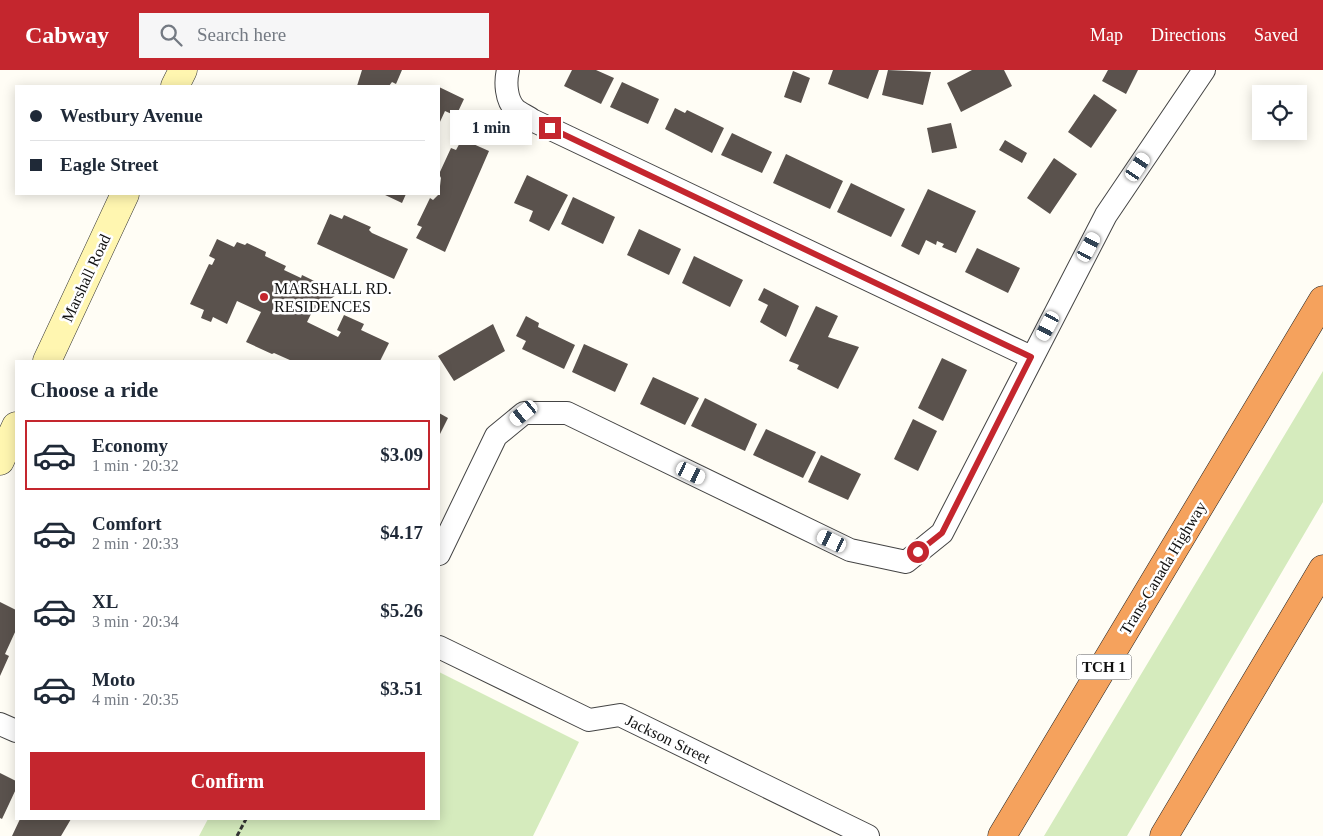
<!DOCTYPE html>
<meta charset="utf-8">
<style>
:root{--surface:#fff;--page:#f6f6f7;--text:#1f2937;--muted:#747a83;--line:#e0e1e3;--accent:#c4262e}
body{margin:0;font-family:"Times New Roman",serif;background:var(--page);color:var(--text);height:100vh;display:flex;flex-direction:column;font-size:19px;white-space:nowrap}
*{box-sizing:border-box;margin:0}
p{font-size:16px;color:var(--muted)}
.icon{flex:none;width:28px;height:28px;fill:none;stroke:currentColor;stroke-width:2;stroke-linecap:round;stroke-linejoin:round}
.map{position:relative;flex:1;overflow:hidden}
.side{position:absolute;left:15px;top:290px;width:425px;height:460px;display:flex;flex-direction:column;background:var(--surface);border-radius:0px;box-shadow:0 2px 12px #0003}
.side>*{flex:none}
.guide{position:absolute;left:15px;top:15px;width:425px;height:110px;border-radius:0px;box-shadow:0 2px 12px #0003;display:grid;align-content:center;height:110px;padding:0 15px;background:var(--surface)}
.tools{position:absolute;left:1252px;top:15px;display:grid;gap:10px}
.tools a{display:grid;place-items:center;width:55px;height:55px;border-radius:0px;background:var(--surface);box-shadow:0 2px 12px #0003;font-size:25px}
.end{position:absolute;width:22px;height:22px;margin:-11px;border:6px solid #c4262e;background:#fff;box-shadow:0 0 0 2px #fff}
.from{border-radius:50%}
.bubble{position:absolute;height:35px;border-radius:0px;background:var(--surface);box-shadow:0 2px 12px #0003;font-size:16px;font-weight:700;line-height:35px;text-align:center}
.car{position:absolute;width:15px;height:30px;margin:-15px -8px;border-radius:6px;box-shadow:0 0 4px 1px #0007;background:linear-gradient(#fff 24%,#345 0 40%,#fff 0 76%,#345 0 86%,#fff 0)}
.guide b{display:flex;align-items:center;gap:18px;height:48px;font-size:19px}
.guide b+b{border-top:1px solid var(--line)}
.guide i{width:12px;height:12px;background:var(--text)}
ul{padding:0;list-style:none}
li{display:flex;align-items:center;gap:15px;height:70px;margin:0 10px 8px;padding:0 5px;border:2px solid transparent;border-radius:0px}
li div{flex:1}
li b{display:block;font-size:19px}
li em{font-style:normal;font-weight:700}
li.active{border-color:var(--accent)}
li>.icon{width:45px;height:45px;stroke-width:1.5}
h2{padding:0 15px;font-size:22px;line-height:60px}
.action{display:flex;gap:10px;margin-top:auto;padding:10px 15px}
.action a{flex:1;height:58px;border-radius:0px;background:var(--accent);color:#fff;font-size:20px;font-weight:700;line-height:58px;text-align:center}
header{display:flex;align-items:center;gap:30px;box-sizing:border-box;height:70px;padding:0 25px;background:var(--accent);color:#fff}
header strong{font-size:24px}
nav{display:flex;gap:28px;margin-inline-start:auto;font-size:18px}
.search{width:350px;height:45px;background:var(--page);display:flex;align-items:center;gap:12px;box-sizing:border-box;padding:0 18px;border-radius:0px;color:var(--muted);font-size:19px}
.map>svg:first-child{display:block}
</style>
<header>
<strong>Cabway</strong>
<div class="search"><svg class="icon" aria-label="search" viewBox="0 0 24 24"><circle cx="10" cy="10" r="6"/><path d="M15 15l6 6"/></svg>Search here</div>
<nav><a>Map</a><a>Directions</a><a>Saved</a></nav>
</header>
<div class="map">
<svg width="1323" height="766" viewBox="0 0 1323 766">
<rect width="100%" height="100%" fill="#fffdf5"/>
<path fill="#d5ebbd" d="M1323,301v131l-196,334h-83z
M439,602l140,70 -46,94h-334l9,-17h231z"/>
<path fill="#5a524d" d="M362,0h40l-6,14 -4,-2 -3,4h-32z
M572,0h24l18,8 -13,26 -37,-18z
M833,0h46l-11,29 -40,-15z
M888,0l43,2 -8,33 -41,-10z
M972,0h32l8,16 -51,26 -14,-29z
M1108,0h30l-12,24 -24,-13z
M793,1l17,7 -9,25 -17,-6z
M622,12l37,17 -11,25 -38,-17z
M439,17l25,12 -8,17 -11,-5 -6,13z
M1094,24l23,16 -26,38 -23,-16z
M675,38l10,5 2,-3 37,18 -12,25 -47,-24z
M951,53l6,25 -25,5 -5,-25z
M732,63l40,19 -10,21 -41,-18z
M462,69l27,12 -44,101 -29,-14 6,-11 -5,-2 13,-27 3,2 6,-6 2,-16 -2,-4 12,-26 5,2z
M1005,70l22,13 -5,10 -23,-13z
M786,84l57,27 -13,28 -57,-26z
M1054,88l23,16 -27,40 -23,-16z
M527,105l41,20 -19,36 -20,-10 4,-10 -19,-8z
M851,113l54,26 -14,28 -54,-25z
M928,119l48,22 -20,42 -14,-6 2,-3 -7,-3 -1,4 -10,-5 -7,15 -18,-9z
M383,124h23l-4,9z
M573,127l42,20 -12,27 -42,-20z
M330,144l12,5 2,-4 27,12 -2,3 3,3 36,16 -14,30 -77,-35z
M639,159l42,20 -12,26 -42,-20z
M217,169l17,8 3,-5 8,3 2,-2 19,9 -1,4 21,10 -2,4 17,8 1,-3 37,18 -27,19 -5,10 31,15 3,-5 -4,-2 7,-15 20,9 -3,6 28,13 -9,18h-88l-18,-8 -2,1 -26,-12 15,-30 -24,-11 -10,23 -14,-7 -2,5 -10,-4 3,-8 -14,-6 19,-40 3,1 3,-6 -6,-3z
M977,178l43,20 -12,25 -43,-21z
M694,186l49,24 -13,27 -48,-24z
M764,218l35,18 -13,31 -26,-15 8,-17 -10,-5z
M816,236l22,10 -10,21 31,10 -21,42 -41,-20 2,-4 -10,-4z
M526,246l13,7 -1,4 37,18 -11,24 -42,-20 4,-8 -10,-5z
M493,254l12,27 -51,30 -16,-25z
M584,274l44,20 -13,28 -43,-20z
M942,288l25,12 -24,51 -25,-13z
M653,307l46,21 -14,27 -45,-21z
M705,328l52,26 -12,27 -54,-25z
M439,343l9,5 -9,18z
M913,349l24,12 -19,40 -24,-12z
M766,359l50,23 -13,26 -50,-23z
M821,385l40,19 -13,26 -40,-18z
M0,532l16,8v20l-11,24 4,2 -9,20z
M0,703l16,8v8l-14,30 -2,-1z
M20,749h51l-10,17h-49z"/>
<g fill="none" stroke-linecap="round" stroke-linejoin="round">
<g stroke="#444" stroke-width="24">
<path id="street" d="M508,0c-3,12 -2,30 7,39 4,4 12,7 17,11l499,237
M439,484l57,-118 28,-23h43l283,137 56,12 36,-29 164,-318 98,-145
M439,577l150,73 31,-5 248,121
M0,654l16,7"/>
</g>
<g stroke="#333" stroke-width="29">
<path id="secondary" d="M175,16l8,-16
M47,291l78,-167
M0,391l16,-35"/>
</g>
<g stroke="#222" stroke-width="29">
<path id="highway" d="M1002,766l321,-536
M1164,766l159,-267"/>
</g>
<path stroke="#333" stroke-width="3" stroke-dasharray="5 2.5" stroke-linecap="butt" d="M237,766l9,-17"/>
<use href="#street" stroke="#fff" stroke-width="22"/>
<use href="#secondary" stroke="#fff6b0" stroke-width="28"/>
<use href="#highway" stroke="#f5a25d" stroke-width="28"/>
</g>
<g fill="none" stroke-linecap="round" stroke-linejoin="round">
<path stroke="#c4262e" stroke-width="6" d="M550,58l481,229 -89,176 -24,19"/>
</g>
<circle fill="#c4262e" stroke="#fff" stroke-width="2" cx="264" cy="227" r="5"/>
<g text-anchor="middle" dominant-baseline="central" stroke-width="5" stroke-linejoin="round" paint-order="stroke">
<rect fill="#fff" stroke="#585858" stroke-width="1" x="1076.5" y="584.5" width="55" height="25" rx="4"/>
<g font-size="15" font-weight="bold" fill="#111">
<text x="1104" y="597">TCH 1</text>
</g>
<g font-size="16" fill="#111" stroke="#fff">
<text transform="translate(86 208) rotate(-65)">Marshall Road</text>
<text transform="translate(1163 498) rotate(-59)">Trans-Canada Highway</text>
<text transform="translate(668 669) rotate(26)">Jackson Street</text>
</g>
<g font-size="16" fill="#111" stroke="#fff" text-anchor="start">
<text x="274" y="218">MARSHALL RD.<tspan x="274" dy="18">RESIDENCES</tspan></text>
</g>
</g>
</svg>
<div class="tools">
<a><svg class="icon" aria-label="locate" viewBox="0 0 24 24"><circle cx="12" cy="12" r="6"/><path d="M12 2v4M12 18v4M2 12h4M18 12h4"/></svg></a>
</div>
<i class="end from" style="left:918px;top:482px"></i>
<i class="end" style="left:550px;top:58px"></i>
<div class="bubble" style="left:450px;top:40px;width:82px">1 min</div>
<i class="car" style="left:1138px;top:97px;rotate:34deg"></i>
<i class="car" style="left:1089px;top:177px;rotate:28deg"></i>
<i class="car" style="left:1048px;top:256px;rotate:208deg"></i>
<i class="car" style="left:524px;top:343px;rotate:231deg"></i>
<i class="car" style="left:691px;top:403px;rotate:116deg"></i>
<i class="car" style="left:832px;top:471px;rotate:296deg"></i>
<div class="guide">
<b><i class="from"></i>Westbury Avenue</b>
<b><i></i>Eagle Street</b>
</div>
<section class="side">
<h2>Choose a ride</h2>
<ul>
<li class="active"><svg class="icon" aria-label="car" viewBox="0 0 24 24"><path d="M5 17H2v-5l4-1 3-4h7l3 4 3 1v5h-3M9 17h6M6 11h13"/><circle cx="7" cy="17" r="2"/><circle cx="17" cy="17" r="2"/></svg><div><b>Economy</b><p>1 min · 20:32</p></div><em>$3.09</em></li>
<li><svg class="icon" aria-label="car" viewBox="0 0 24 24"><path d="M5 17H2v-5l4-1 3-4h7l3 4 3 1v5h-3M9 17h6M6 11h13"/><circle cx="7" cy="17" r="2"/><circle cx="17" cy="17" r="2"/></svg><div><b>Comfort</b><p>2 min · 20:33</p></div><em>$4.17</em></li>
<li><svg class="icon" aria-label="car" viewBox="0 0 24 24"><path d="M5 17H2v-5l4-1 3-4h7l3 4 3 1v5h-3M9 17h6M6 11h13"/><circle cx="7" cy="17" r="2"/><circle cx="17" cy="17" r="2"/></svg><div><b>XL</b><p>3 min · 20:34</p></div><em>$5.26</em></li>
<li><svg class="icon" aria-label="car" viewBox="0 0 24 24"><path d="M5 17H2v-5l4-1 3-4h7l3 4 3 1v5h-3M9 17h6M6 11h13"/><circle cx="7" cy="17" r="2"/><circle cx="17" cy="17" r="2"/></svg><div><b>Moto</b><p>4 min · 20:35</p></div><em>$3.51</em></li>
</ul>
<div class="action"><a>Confirm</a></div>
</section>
</div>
